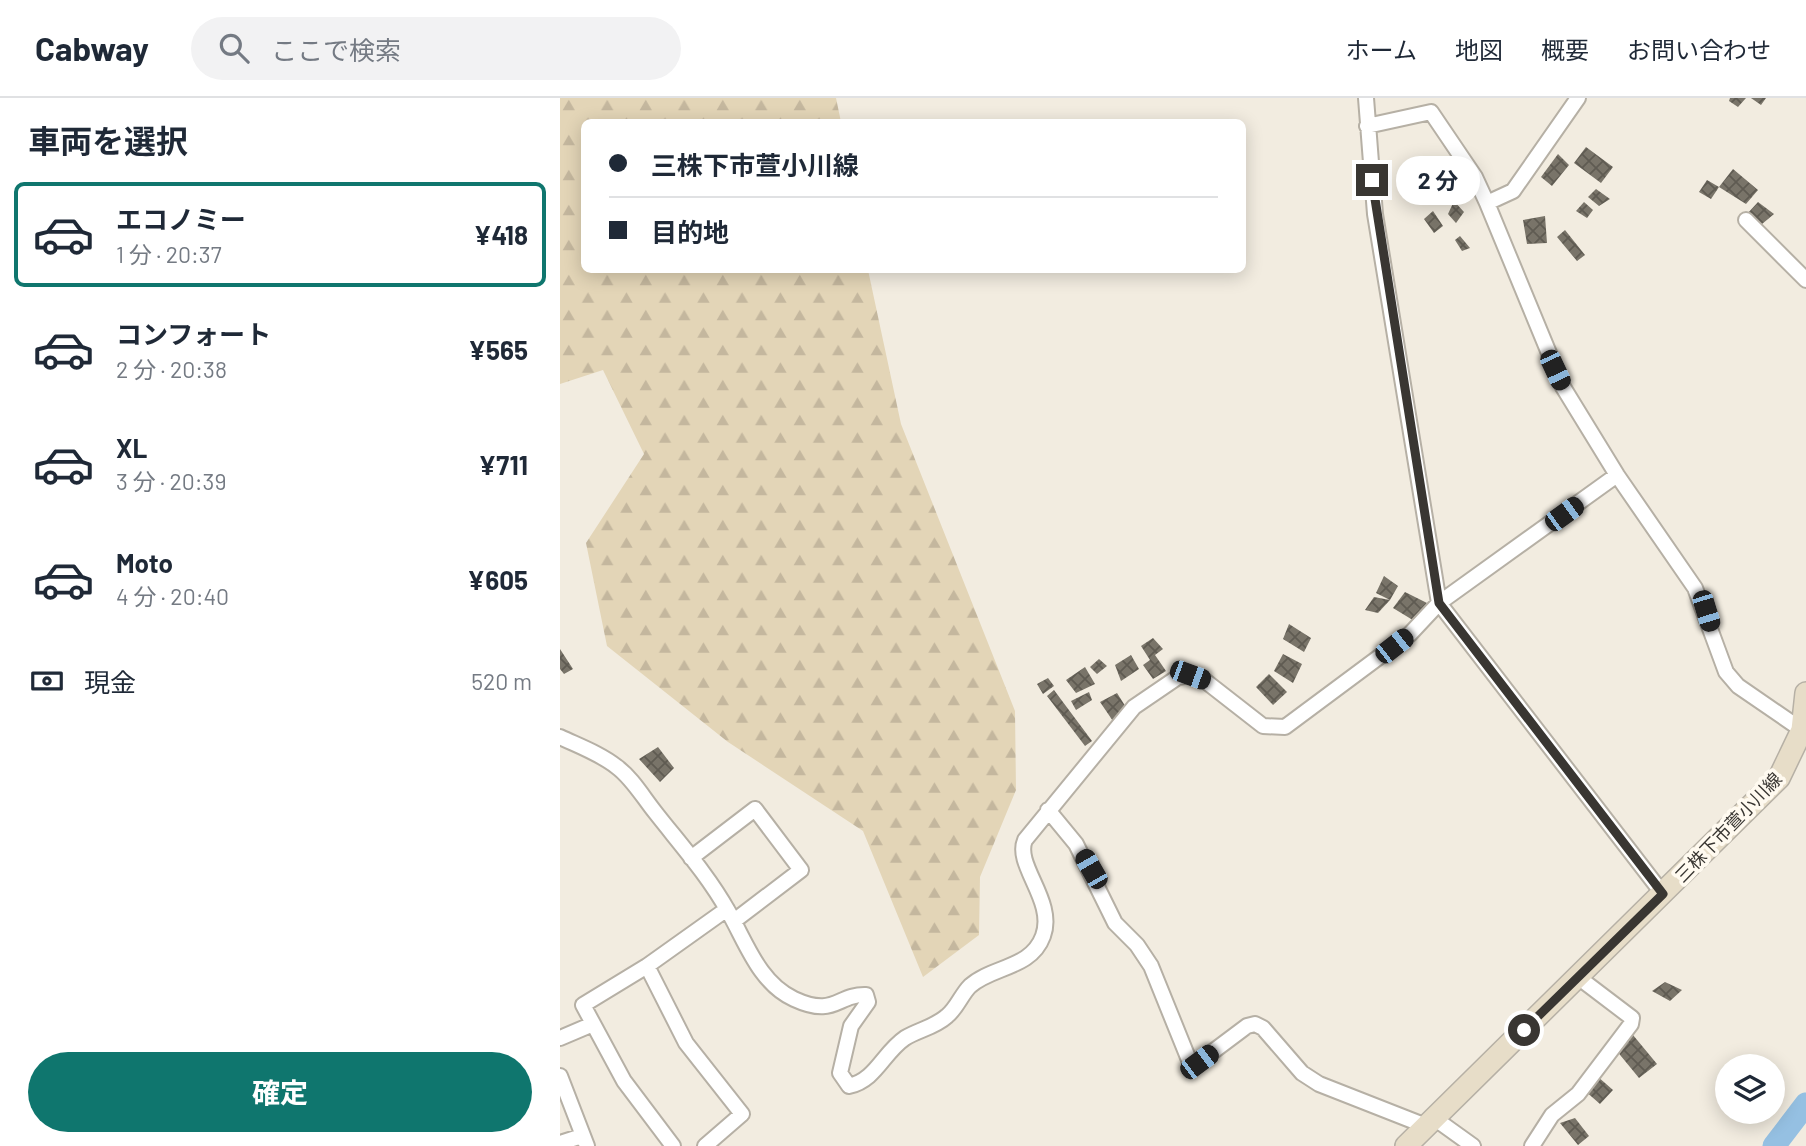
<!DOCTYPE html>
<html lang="ja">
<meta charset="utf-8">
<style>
:root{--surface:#fff;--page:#f2f2f3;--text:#1f2937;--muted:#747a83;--line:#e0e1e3;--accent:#0f766e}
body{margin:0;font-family:Barlow,"Noto Sans JP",sans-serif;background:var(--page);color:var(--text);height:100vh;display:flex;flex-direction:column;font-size:26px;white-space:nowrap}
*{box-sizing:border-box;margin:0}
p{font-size:23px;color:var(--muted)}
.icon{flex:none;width:38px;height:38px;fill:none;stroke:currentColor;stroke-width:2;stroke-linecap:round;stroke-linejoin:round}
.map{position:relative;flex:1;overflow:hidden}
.sheet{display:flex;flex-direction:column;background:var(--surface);width:560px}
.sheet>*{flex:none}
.hud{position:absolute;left:21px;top:21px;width:665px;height:154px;border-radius:10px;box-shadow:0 4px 18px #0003;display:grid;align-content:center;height:154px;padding:0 28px;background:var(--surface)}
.fabs{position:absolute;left:1155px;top:956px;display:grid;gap:14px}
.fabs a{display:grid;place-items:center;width:70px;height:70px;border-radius:50%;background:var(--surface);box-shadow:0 4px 18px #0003;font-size:35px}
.end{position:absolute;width:32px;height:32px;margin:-16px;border:9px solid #393632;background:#fff;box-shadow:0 0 0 4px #fff}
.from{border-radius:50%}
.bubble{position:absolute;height:49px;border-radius:24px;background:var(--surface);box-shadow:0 4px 18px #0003;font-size:23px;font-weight:700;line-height:49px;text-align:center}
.car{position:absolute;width:21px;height:42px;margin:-21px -10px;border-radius:9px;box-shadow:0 0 5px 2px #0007;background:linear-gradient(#222 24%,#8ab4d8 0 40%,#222 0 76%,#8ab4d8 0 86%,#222 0)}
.hud b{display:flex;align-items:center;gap:24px;height:66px;font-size:26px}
.hud b+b{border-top:2px solid var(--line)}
.hud i{width:18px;height:18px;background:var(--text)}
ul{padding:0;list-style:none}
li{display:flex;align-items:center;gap:21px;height:105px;margin:0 14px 10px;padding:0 14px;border:4px solid transparent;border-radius:10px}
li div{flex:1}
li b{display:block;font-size:26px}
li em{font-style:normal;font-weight:700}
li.on{border-color:var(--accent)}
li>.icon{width:63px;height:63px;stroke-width:1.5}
h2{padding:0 28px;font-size:32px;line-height:84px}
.pay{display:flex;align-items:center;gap:18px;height:77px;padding:0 28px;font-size:26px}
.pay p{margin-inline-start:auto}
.action{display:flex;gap:14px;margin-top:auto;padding:14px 28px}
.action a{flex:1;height:80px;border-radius:42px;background:var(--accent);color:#fff;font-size:28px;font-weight:700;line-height:80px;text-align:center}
header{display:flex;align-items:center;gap:42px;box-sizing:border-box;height:98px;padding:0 35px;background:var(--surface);border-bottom:2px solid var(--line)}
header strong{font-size:33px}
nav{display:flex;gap:38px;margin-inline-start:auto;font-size:24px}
.search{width:490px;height:63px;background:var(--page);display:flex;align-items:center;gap:18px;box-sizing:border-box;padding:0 24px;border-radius:38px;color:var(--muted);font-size:26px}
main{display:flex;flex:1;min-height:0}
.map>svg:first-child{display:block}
</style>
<header>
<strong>Cabway</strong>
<div class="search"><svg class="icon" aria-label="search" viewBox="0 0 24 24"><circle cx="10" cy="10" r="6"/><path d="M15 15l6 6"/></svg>ここで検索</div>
<nav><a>ホーム</a><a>地図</a><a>概要</a><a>お問い合わせ</a></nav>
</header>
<main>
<section class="sheet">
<h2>車両を選択</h2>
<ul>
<li class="on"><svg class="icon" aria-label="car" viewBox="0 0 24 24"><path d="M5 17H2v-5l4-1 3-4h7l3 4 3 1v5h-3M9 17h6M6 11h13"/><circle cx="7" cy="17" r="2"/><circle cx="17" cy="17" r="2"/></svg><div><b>エコノミー</b><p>1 分 · 20:37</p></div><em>¥418</em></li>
<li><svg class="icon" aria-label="car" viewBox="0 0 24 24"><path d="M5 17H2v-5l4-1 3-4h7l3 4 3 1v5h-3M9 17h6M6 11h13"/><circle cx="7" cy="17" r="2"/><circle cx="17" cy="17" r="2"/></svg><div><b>コンフォート</b><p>2 分 · 20:38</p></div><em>¥565</em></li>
<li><svg class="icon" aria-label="car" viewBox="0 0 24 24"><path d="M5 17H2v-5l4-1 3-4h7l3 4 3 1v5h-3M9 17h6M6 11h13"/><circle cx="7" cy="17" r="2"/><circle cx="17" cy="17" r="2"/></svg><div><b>XL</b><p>3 分 · 20:39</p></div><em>¥711</em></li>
<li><svg class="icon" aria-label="car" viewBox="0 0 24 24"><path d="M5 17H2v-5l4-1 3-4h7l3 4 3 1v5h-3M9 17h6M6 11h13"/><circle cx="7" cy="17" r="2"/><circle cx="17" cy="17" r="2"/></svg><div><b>Moto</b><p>4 分 · 20:40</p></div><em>¥605</em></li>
</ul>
<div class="pay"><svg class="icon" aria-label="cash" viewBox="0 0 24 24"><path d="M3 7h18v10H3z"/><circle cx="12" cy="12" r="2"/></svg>現金<p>520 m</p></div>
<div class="action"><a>確定</a></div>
</section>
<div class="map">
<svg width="1246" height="1048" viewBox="0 0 1246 1048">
<defs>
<pattern id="forest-firs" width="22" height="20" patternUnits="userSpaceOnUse" patternTransform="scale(1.75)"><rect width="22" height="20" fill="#e3d5b7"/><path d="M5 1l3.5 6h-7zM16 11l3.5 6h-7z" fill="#c4b79e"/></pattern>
<pattern id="building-cross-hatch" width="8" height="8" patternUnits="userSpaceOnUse" patternTransform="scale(1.75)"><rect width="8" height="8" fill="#797469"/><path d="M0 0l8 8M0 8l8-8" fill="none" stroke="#5f5b52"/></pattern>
</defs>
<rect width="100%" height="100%" fill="#f2ece0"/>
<path fill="url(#forest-firs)" d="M0,0h276l5,24h-257v148h284l33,154 114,287 1,79 -36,87 -1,58 -56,42 -60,-146 -135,-89 -121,-96 -21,-103 58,-89 -41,-84 -43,14z"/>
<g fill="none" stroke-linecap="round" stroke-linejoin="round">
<path stroke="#95c0e2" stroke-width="23" d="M1214,1048l32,-42"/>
</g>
<path fill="url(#building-cross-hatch)" d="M1170,0h16l-8,9 -9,-6z
M1191,0h15l-5,7z
M1026,49l27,20 -12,16 -27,-20z
M998,56l11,11 -17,21 -11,-9z
M887,58l7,6 -11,12 -6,-7z
M894,70l19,20 -10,12 -22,-17z
M1173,71l25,21 -12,14 -27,-17z
M1147,82l12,7 -8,12 -12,-7z
M1036,91l14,10 -11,7 -11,-9z
M894,103l10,11 -8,11 -8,-9z
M1024,104l9,8 -6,8 -11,-7z
M1198,104l16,12 -12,10 -15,-10z
M873,113l10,15 -9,7 -10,-14z
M985,118l2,27 -20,1 -4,-24z
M1005,132l20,25 -8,6 -20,-24z
M900,138l10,12 -8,3 -7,-11z
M824,478l14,10 -8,14 -14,-7z
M845,494l22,11 -11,19 -23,-14z
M814,499l16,3 -12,13 -13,-3z
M729,526l22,14 -7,14 -21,-13z
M593,540l10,11 -8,6 11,16 -13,8 -10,-14 7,-5 -9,-14z
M0,551l13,20 -9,5 -4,-5z
M723,556l19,10 -9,19 -19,-12z
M571,557l8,14 -18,12 -6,-16z
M539,561l8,7 -10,8 -7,-7z
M525,569l10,17 -19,9 -10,-13z
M709,576l18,18 -14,13 -17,-18z
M488,580l6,8 -11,8 -6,-10z
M494,592l38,51 -7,5 -38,-50z
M529,594l3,8 -16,10 -5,-9z
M557,595l12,19 -14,12 -15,-22z
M98,649l16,21 -14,14 -21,-23z
M1105,884l17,8 -12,11 -18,-10z
M1073,937l24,29 -18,14 -23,-28z
M1037,978l16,14 -13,14 -16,-14z
M1015,1020l14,18 -11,9 -18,-22z"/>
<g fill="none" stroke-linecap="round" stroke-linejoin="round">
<g stroke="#b6b0a5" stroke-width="18">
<path id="minor" d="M806,0l9,116 64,389 224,291
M807,28l64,-14 44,65 12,26 76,184 54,88 78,113 31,84 12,14 64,44
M927,105l26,-12 65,-93
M1186,122l60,60
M0,639c19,9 41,17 57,30 15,11 26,30 38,45 25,32 53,63 73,99 18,31 31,72 66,88 41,19 43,-5 72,-4l2,7 -17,24 -11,47 9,13c27,-6 34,-33 56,-48 13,-8 30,-11 42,-22 10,-8 14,-21 23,-30 22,-20 61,-17 73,-50 13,-35 -29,-71 -18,-96l109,-133 44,-30 12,-2 14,5 59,46 22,1 125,-93 29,-31 178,-128
M488,712l28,34 39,79 22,22 14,21 38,94 10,2 48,-36 8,-2 8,4 39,45 17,11 107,42
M131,760l64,-49 46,61 -67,51
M87,868l39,77 56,71 -37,32
M0,940l33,-14
M0,978l27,70
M874,1020l39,28
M0,1045l22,-7
M113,1048l-49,-65 -41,-76 64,-39 80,-57
M972,1048l20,-31 26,-21 53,-70 1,-6 -54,-41"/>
</g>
<g stroke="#b6b0a5" stroke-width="24">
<path id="secondary" d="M846,1048l373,-368 23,-48 4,-37"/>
</g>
<use href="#minor" stroke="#fff" stroke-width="14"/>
<use href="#secondary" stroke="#e7ddc8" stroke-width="21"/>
</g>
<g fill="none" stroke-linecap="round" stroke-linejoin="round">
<path stroke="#393632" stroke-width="9" d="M812,82l67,423 224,291 -139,136"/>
</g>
<g text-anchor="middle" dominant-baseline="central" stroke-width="7" stroke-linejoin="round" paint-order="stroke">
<g font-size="18" fill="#393632" stroke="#fffaf0">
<text transform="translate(1168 729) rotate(-46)">三株下市萱小川線</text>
</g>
</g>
</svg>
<div class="fabs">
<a><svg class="icon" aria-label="layers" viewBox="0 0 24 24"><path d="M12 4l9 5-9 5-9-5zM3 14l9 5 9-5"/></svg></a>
</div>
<i class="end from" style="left:964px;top:932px"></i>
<i class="end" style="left:812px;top:82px"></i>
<div class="bubble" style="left:836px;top:58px;width:84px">2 分</div>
<i class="car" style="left:995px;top:272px;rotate:155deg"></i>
<i class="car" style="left:1004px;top:416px;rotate:54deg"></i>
<i class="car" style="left:1146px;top:513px;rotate:163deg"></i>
<i class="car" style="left:834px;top:548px;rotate:52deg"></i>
<i class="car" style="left:630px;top:577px;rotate:110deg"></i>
<i class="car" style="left:531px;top:771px;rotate:330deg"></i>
<i class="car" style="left:639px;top:964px;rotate:53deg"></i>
<div class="hud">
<b><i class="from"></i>三株下市萱小川線</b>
<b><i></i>目的地</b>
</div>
</div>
</main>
